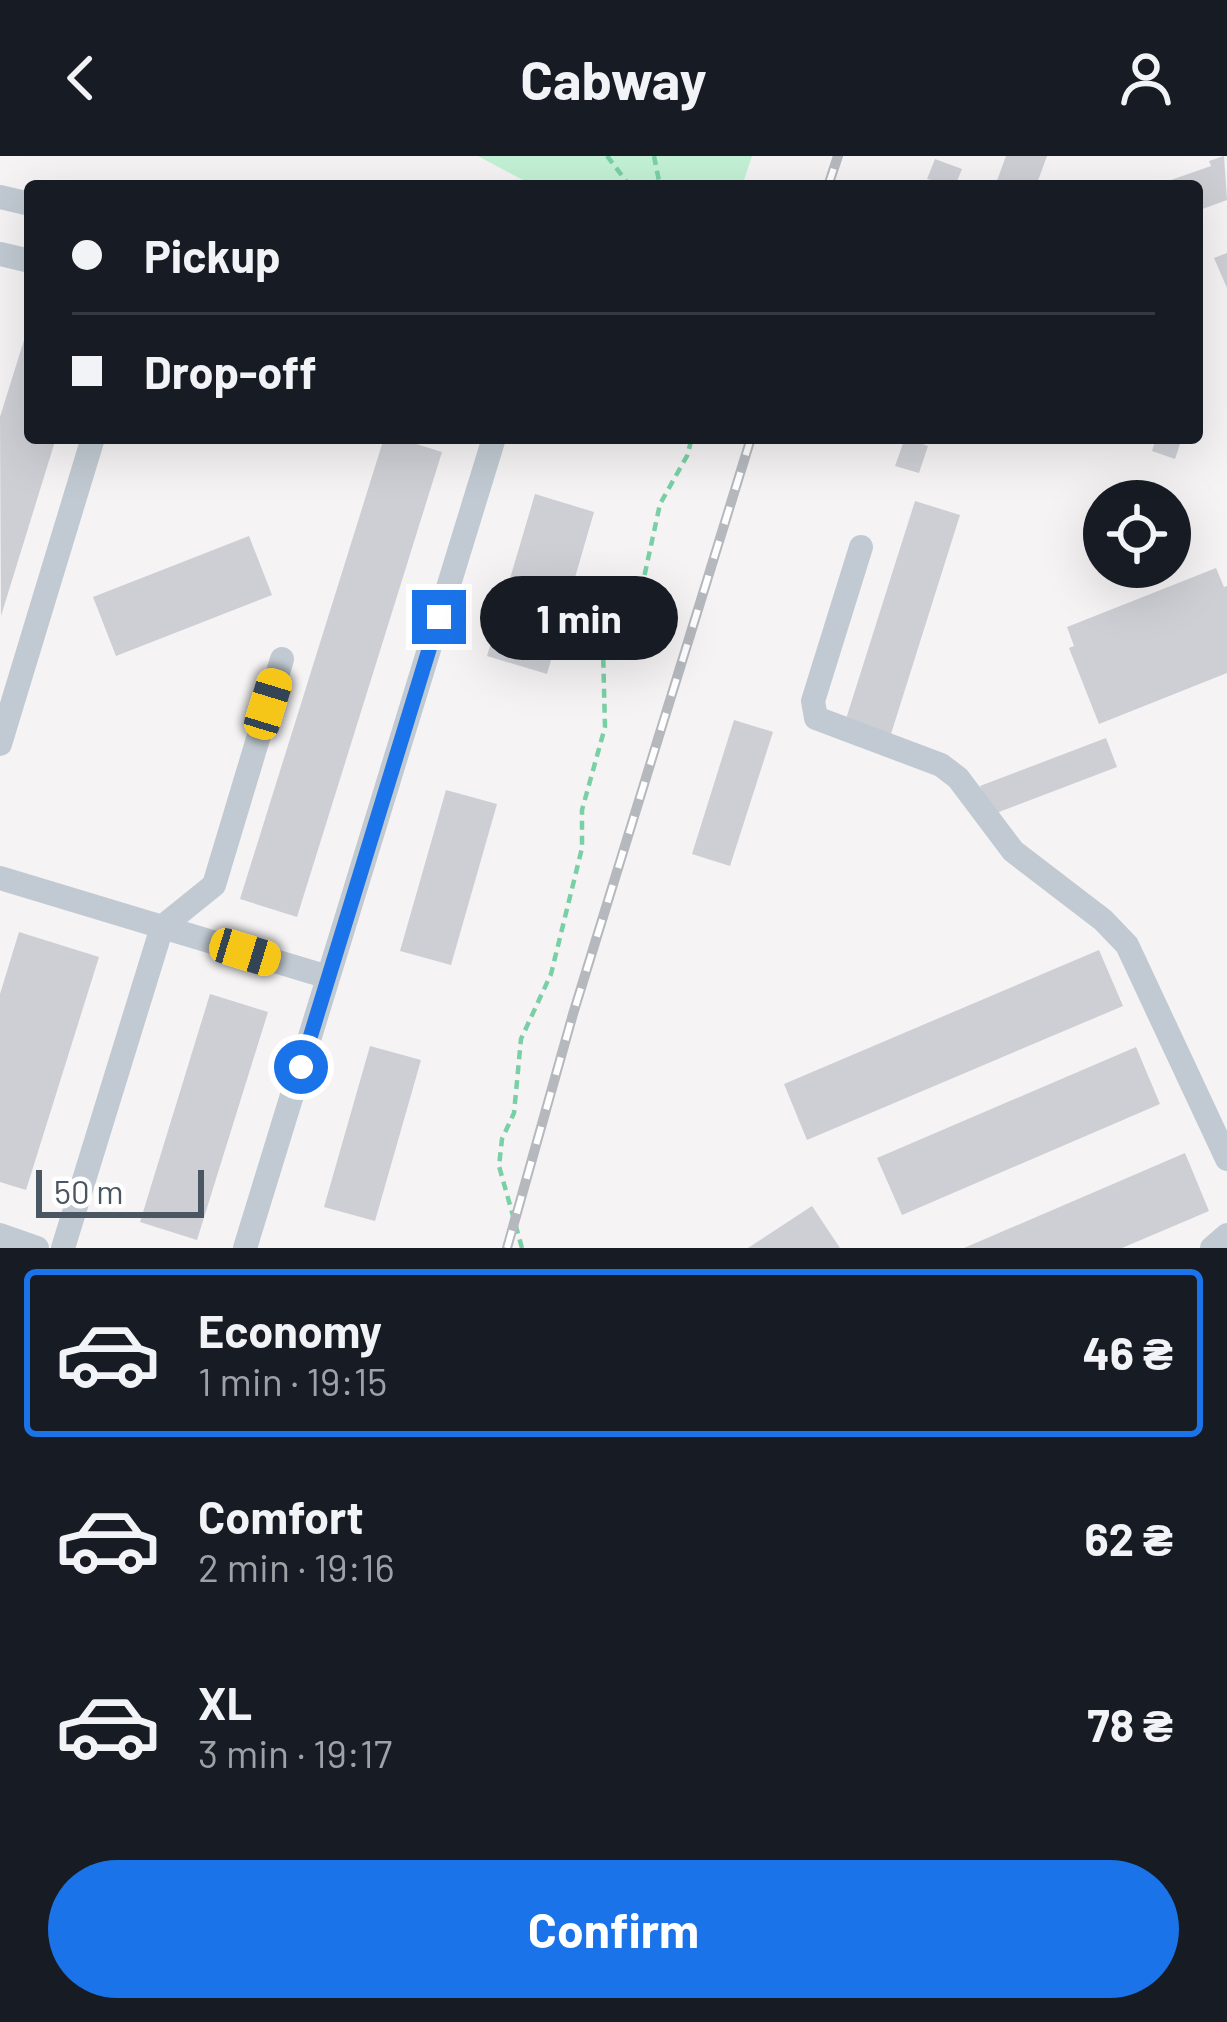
<!DOCTYPE html>
<meta charset="utf-8">
<style>
:root{--surface:#171b24;--page:#242831;--text:#f1f3f6;--muted:#9ea1a6;--line:#363941;--accent:#1a73e8}
body{margin:0;font-family:Barlow,sans-serif;background:var(--page);color:var(--text);height:100vh;display:flex;flex-direction:column;font-size:45px;white-space:nowrap}
*{box-sizing:border-box;margin:0}
p{font-size:39px;color:var(--muted)}
.icon{flex:none;width:66px;height:66px;fill:none;stroke:currentColor;stroke-width:2;stroke-linecap:round;stroke-linejoin:round}
.map{position:relative;height:1092px;overflow:hidden}
.side{display:flex;flex-direction:column;background:var(--surface);flex:1}
.side>*{flex:none}
.top-card{position:absolute;left:24px;top:24px;width:1179px;height:264px;border-radius:12px;box-shadow:0 12px 48px #0002;display:grid;align-content:center;height:264px;padding:0 48px;background:var(--surface)}
.fabs{position:absolute;left:1083px;top:324px;display:grid;gap:24px}
.fabs a{display:grid;place-items:center;width:108px;height:108px;border-radius:50%;background:var(--surface);box-shadow:0 12px 48px #0002;font-size:60px}
.scale{position:absolute;left:36px;bottom:30px;width:168px;box-sizing:border-box;padding-left:12px;border:6px solid #4a5661;border-top:0;font-size:33px;line-height:42px;white-space:nowrap;color:#4a5661;-webkit-text-stroke:9px #fff;paint-order:stroke}
.end{position:absolute;width:54px;height:54px;margin:-27px;border:15px solid #1a73e8;background:#fff;box-shadow:0 0 0 6px #fff}
.from{border-radius:50%}
.bubble{position:absolute;height:84px;border-radius:42px;background:var(--surface);box-shadow:0 12px 48px #0002;font-size:39px;font-weight:700;line-height:84px;text-align:center}
.car{position:absolute;width:36px;height:72px;margin:-36px -18px;border-radius:15px;box-shadow:0 0 9px 3px #0007;background:linear-gradient(#f5c518 24%,#345 0 40%,#f5c518 0 76%,#345 0 86%,#f5c518 0)}
.top-card b{display:flex;align-items:center;gap:42px;height:114px;font-size:45px}
.top-card b+b{border-top:3px solid var(--line)}
.top-card i{width:30px;height:30px;background:var(--text)}
ul{padding:21px 0 0;list-style:none}
li{display:flex;align-items:center;gap:36px;height:168px;margin:0 24px 18px;padding:0 24px;border:6px solid transparent;border-radius:12px}
li div{flex:1}
li b{display:block;font-size:45px}
li em{font-style:normal;font-weight:700}
li.current{border-color:var(--accent)}
li>.icon{width:108px;height:108px;stroke-width:1.5}
.cta{display:flex;gap:24px;margin-top:auto;padding:24px 48px}
.cta a{flex:1;height:138px;border-radius:72px;background:var(--accent);color:#fff;font-size:48px;font-weight:700;line-height:138px;text-align:center}
header{display:flex;justify-content:space-between;align-items:center;height:156px;padding:0 48px;background:var(--surface);font-size:54px;font-weight:700}
.map>svg:first-child{display:block}
</style>
<header><svg class="icon" aria-label="back" viewBox="0 0 24 24"><path d="M15 5l-7 7 7 7"/></svg>Cabway<svg class="icon" aria-label="person" viewBox="0 0 24 24"><circle cx="12" cy="8" r="4"/><path d="M4 21q1-7 8-7t8 7"/></svg></header>
<div class="map">
<svg width="1227" height="1092" viewBox="0 0 1227 1092">
<rect width="100%" height="100%" fill="#f5f3f3"/>
<path fill="#c3f1d5" d="M478,0h274l-10,30h-208z"/>
<path fill="#cdcfd5" d="M1006,0h41l-11,30h-41z
M1224,0l3,44 -30,11v-25h-28l-1,-5 43,-15 -2,-5z
M935,3l27,10 -7,17 -28,-7z
M1227,97v35l-13,-30z
M29,168l1,114h26l-55,178 -1,-199z
M384,282h13l45,14 -145,465 -57,-18z
M905,282l23,8 -9,27 -24,-7z
M1156,282h26l-7,21 -23,-8z
M535,338l59,18 -47,162 -60,-18z
M915,345l45,14 -69,219 -45,-15z
M249,380l23,59 -156,61 -23,-59z
M1216,412l8,19 3,-1v87l-128,51 -30,-76 5,-2 -7,-19z
M734,564l39,12 -43,134 -38,-12z
M1106,582l11,29 -126,48 -11,-29z
M446,634l51,14 -46,161 -51,-14z
M19,776l80,25 -73,233 -26,-8v-188z
M1099,794l24,56 -316,134 -23,-56z
M210,838l58,18 -71,228 -57,-18z
M370,890l51,14 -46,161 -51,-14z
M1136,891l24,57 -258,111 -25,-57z
M1185,997l24,58 -87,37h-158z
M812,1050l28,42h-92z"/>
<g fill="none" stroke-linecap="round" stroke-linejoin="round">
<path stroke="#7ad0a6" stroke-width="4.5" stroke-dasharray="9 6" stroke-linecap="butt" d="M607,0l23,30
M654,0l6,30
M522,1092l-23,-82 3,-27 12,-26 7,-74 30,-65 31,-126v-38l23,-83 -2,-78 37,-53 20,-92 27,-48 5,-18"/>
<path stroke="#c1cad2" stroke-width="24" d="M0,41l30,7
M0,98l30,7
M861,391l-48,154 3,17 125,47 17,13 55,73 90,69 24,25 100,214
M0,588l93,-306
M0,722l328,99
M0,1079l37,13
M63,1092l99,-321 52,-42 68,-226
M245,1092l249,-810
M1212,1092l15,-13"/>
<g stroke="#b5b8bd" stroke-width="10">
<path id="rail" d="M828,30l10,-30
M507,1092l66,-234 178,-576"/>
</g>
<use href="#rail" stroke="#fff" stroke-width="6" stroke-dasharray="18" stroke-linecap="butt"/>
</g>
<g fill="none" stroke-linecap="round" stroke-linejoin="round">
<path stroke="#1a73e8" stroke-width="15" d="M301,911l138,-450"/>
</g>
</svg>
<div class="fabs">
<a><svg class="icon" aria-label="locate" viewBox="0 0 24 24"><circle cx="12" cy="12" r="6"/><path d="M12 2v4M12 18v4M2 12h4M18 12h4"/></svg></a>
</div>
<div class="scale">50 m</div>
<i class="end from" style="left:301px;top:911px"></i>
<i class="end" style="left:439px;top:461px"></i>
<div class="bubble" style="left:480px;top:420px;width:198px">1 min</div>
<i class="car" style="left:268px;top:548px;rotate:17deg"></i>
<i class="car" style="left:245px;top:796px;rotate:107deg"></i>
<div class="top-card">
<b><i class="from"></i>Pickup</b>
<b><i></i>Drop-off</b>
</div>
</div>
<section class="side">
<ul>
<li class="current"><svg class="icon" aria-label="car" viewBox="0 0 24 24"><path d="M5 17H2v-5l4-1 3-4h7l3 4 3 1v5h-3M9 17h6M6 11h13"/><circle cx="7" cy="17" r="2"/><circle cx="17" cy="17" r="2"/></svg><div><b>Economy</b><p>1 min · 19:15</p></div><em>46 ₴</em></li>
<li><svg class="icon" aria-label="car" viewBox="0 0 24 24"><path d="M5 17H2v-5l4-1 3-4h7l3 4 3 1v5h-3M9 17h6M6 11h13"/><circle cx="7" cy="17" r="2"/><circle cx="17" cy="17" r="2"/></svg><div><b>Comfort</b><p>2 min · 19:16</p></div><em>62 ₴</em></li>
<li><svg class="icon" aria-label="car" viewBox="0 0 24 24"><path d="M5 17H2v-5l4-1 3-4h7l3 4 3 1v5h-3M9 17h6M6 11h13"/><circle cx="7" cy="17" r="2"/><circle cx="17" cy="17" r="2"/></svg><div><b>XL</b><p>3 min · 19:17</p></div><em>78 ₴</em></li>
</ul>
<div class="cta"><a>Confirm</a></div>
</section>
